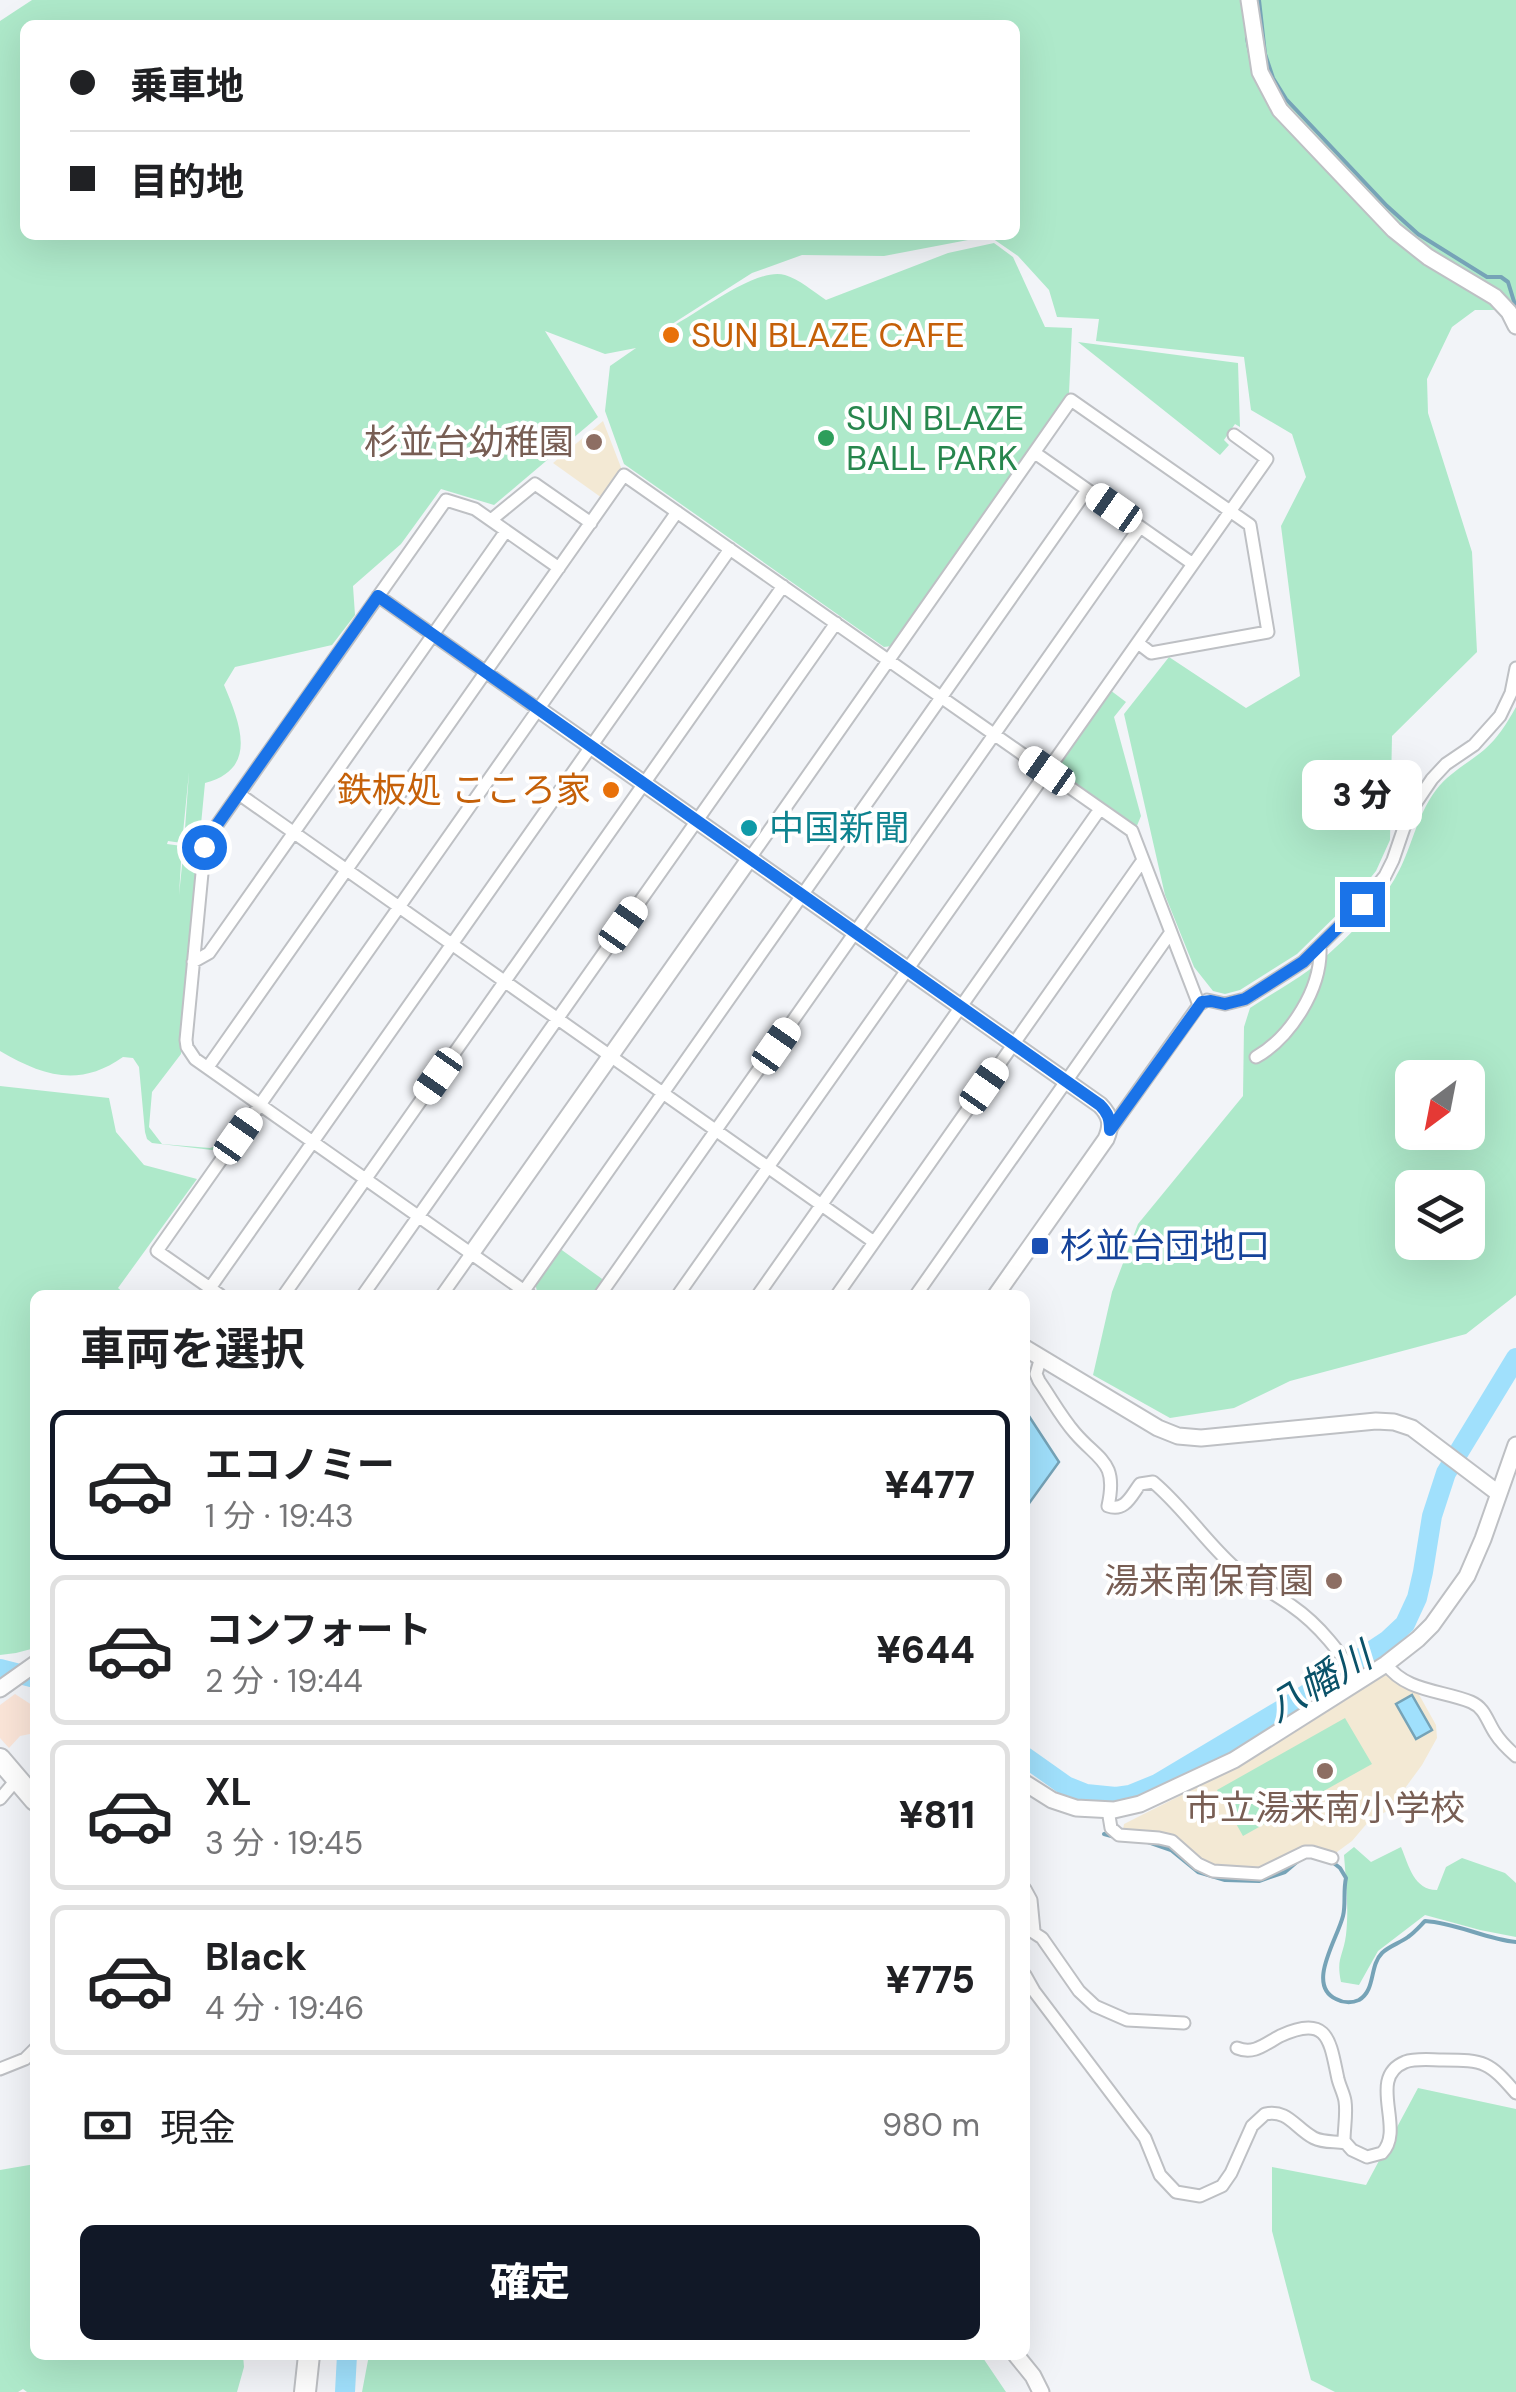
<!DOCTYPE html>
<html lang="ja">
<meta charset="utf-8">
<style>
:root{--surface:#fff;--page:#f6f6f6;--text:#202124;--muted:#757577;--line:#e0e0e0;--accent:#111827}
body{margin:0;font-family:"DM Sans","Noto Sans JP",sans-serif;background:var(--page);color:var(--text);height:100vh;display:flex;flex-direction:column;font-size:38px;white-space:nowrap}
*{box-sizing:border-box;margin:0}
p{font-size:32px;color:var(--muted)}
.icon{flex:none;width:55px;height:55px;fill:none;stroke:currentColor;stroke-width:2;stroke-linecap:round;stroke-linejoin:round}
.map{position:relative;flex:1;overflow:hidden}
.drawer{position:absolute;left:30px;top:1290px;width:1000px;height:1070px;display:flex;flex-direction:column;background:var(--surface);border-radius:15px;box-shadow:0 10px 40px #0002}
.drawer>*{flex:none}
.banner{position:absolute;left:20px;top:20px;width:1000px;height:220px;border-radius:15px;box-shadow:0 10px 40px #0002;display:grid;align-content:center;height:220px;padding:0 50px;background:var(--surface)}
.needle{width:65px;rotate:212deg}
.buttons{position:absolute;left:1395px;top:1060px;display:grid;gap:20px}
.buttons a{display:grid;place-items:center;width:90px;height:90px;border-radius:15px;background:var(--surface);box-shadow:0 10px 40px #0002;font-size:50px}
.end{position:absolute;width:45px;height:45px;margin:-22px;border:12px solid #1a73e8;background:#fff;box-shadow:0 0 0 5px #fff}
.from{border-radius:50%}
.bubble{position:absolute;height:70px;border-radius:15px;background:var(--surface);box-shadow:0 10px 40px #0002;font-size:32px;font-weight:800;line-height:70px;text-align:center}
.car{position:absolute;width:30px;height:60px;margin:-30px -15px;border-radius:12px;box-shadow:0 0 8px 2px #0007;background:linear-gradient(#fff 24%,#345 0 40%,#fff 0 76%,#345 0 86%,#fff 0)}
.banner b{display:flex;align-items:center;gap:35px;height:95px;font-size:38px}
.banner b+b{border-top:2px solid var(--line)}
.banner i{width:25px;height:25px;background:var(--text)}
ul{padding:0;list-style:none}
li{display:flex;align-items:center;gap:30px;height:150px;margin:0 20px 15px;padding:0 30px;border:5px solid var(--line);border-radius:15px}
li div{flex:1}
li b{display:block;font-size:38px}
li em{font-style:normal;font-weight:800}
li.active{border-color:var(--accent)}
li>.icon{width:90px;height:90px;stroke-width:1.5}
h2{padding:0 50px;font-size:45px;line-height:120px}
.pay{display:flex;align-items:center;gap:25px;height:110px;padding:0 50px;font-size:38px}
.pay p{margin-inline-start:auto}
.cta{display:flex;gap:20px;margin-top:auto;padding:20px 50px}
.cta a{flex:1;height:115px;border-radius:15px;background:var(--accent);color:#fff;font-size:40px;font-weight:800;line-height:115px;text-align:center}
.map>svg:first-child{display:block}
</style>
<div class="map">
<svg width="1516" height="2392" viewBox="0 0 1516 2392">
<rect width="100%" height="100%" fill="#f2f4f8"/>
<path fill="#fbe5d8" d="M15,1694l20,13v26l-15,3 -11,12 -9,-10v-33z"/>
<path fill="#f3e9d4" d="M603,421l19,49 -20,28 -49,-35z
M1387,1674l30,17 19,34 1,13 -15,27 -33,45 -20,11 -17,20 -15,11 -3,1 -21,-4 -54,21 -55,-5 -24,-23 -57,-12 1,-6 123,-62z"/>
<path fill="#aee9ca" fill-rule="evenodd" d="M32,0h1484v310h-41l-23,17 -25,52 1,34 44,139 5,100 -85,84 -2,104 -14,31 -21,26 -58,57 -57,36 -15,4 -12,-3 -19,-24 -29,-72 -41,-181 45,-57 77,51 54,-32 -19,-150 25,-49 -14,-43 -41,-24 -7,-53 -148,-16 3,-22 -42,-2 -8,-27 -31,-34 -29,-20 -105,20 -82,-1 -50,18 -94,60c31,-11 95,-67 127,-58 14,4 29,17 41,25l122,-47 46,-10 19,14 32,70 27,1 -3,65 -177,253 -8,1 -260,-183 -19,-53 5,-45 26,-18 -31,6 -60,-23 53,86 -104,88 -53,-16 -40,55 -48,42 2,29 -23,30 -97,22 -11,18c16,38 35,84 -19,98l-6,62 -15,-2 5,-71 -7,71 -14,-2 -1,3 15,2 -3,49 5,-49 15,2 -18,206 -29,38 -3,35 13,17 48,4 19,-6 -6,6 -11,2 -60,-7 -5,-4 -2,-7 -6,-65 -6,-9 -10,-1c-44,31 -80,19 -123,-6v-1030zM25,25h990v210h-990z
M1078,342l160,21 2,64 -5,-3 -11,16 5,5 -9,10z
M1110,690l16,12 -12,15 27,99 -5,12 -2,-4 -74,-52 -2,-9z
M1516,707v588l-50,39 -176,47 -56,27 -64,10 -77,-43 19,-83 26,-68 105,-128 1,-69 6,-19c19,-13 40,-24 59,-38 27,-20 68,-61 85,-90 18,-30 21,-62 42,-90 14,-18 31,-26 48,-40 14,-12 23,-27 32,-43zM1412,1078h56v54h-56zM1412,1188h56v54h-56z
M0,1086l109,12 7,34 28,33 53,14 -79,109 8,7h-91v353l-19,5 -16,2z
M559,1248l46,33 -10,14h-54l-4,-3 -2,-10z
M1345,1718l27,46 -129,72 -26,-46z
M1354,1847l17,15 30,-15c8,19 13,43 36,43l9,-23 16,-9 43,15 11,10v54l-36,-7 -55,-15 -47,36 -19,34 -18,-3c-5,-24 2,-25 5,-47 3,-26 0,-53 -2,-80z
M1418,2088l98,21v283h-181l-24,-12 -39,-149v-64l94,18z
M35,2164v191h208l1,12 -7,25h-210l-4,-3 -5,3h-18v-222z
M369,2355h612l25,37h-644z"/>
<path fill="#a0e0fc" stroke="#76a3b7" stroke-width="2.5" d="M1025,1410l34,52 -34,47z
M1412,1695l20,35 -16,9 -20,-35z"/>
<g fill="none" stroke-linecap="round" stroke-linejoin="round">
<path stroke="#76a3b7" stroke-width="4" d="M1259,0l6,54 8,24 13,21 101,107 31,28 69,43h14l7,5 8,26
M1247,38l5,25
M1104,1834l11,3
M1148,1842l23,8 27,22 27,8 34,1 26,-9 13,-11
M1331,1861l9,7 6,10c-3,13 0,26 -3,38 -6,24 -37,69 -7,83 7,4 16,4 23,1 17,-10 10,-34 23,-47 7,-7 18,-10 26,-16 7,-5 12,-11 17,-16 32,2 60,18 91,21"/>
<path stroke="#a0e0fc" stroke-width="20" d="M0,1669l35,9
M1025,1757l41,29 20,8 30,3 14,-2 27,-11 139,-83 92,-61 17,-16 12,-26 6,-26 9,-56 14,-43 70,-115
M345,2392l2,-37"/>
<g stroke="#bec0c4" stroke-width="15">
<path id="street" d="M1035,453l158,111
M491,520l44,-36 56,39
M378,596l160,113
M239,794l635,448
M750,858l321,-458 179,125 18,107 -117,21 -13,-10
M193,962l16,-9 297,-422
M1199,1005l8,-5 18,4 20,-5 58,-37 59,-58 23,-28 8,-16 16,-47 23,-34 14,-15 28,-19 26,-29 11,-23 5,-25
M1256,1057c35,-20 66,-69 64,-110
M208,1067l416,-592 508,356 67,174 -89,125
M210,1288l520,-739
M220,1295l-63,-44 520,-739
M284,1295l499,-709
M363,1295l473,-672
M442,1295l29,-41
M521,1295l566,-805
M530,1295l-335,-236 -8,-12 -1,-7 19,-198 241,-342 29,9 84,59
M600,1295l540,-768
M678,1295l589,-836 -33,-24
M758,1295l342,-486
M837,1295l306,-435
M916,1295l255,-363
M1041,1357l-5,17 3,7c12,17 22,36 36,52 24,28 43,28 33,73 17,6 23,-10 32,-22l13,-2c30,25 52,59 81,85 17,15 39,25 58,39 29,20 48,47 67,75
M1386,1664c20,28 56,26 85,38 14,6 16,19 24,31 5,8 13,16 21,23
M0,1799l17,-20
M1108,1810l3,18 8,7 40,3 13,3 26,23 15,7 47,3 45,-22h7l20,6
M1025,1889l6,11 3,31
M1025,1927l17,11 37,53 16,15 32,14 57,3
M1025,1975l9,16 111,147 15,37 16,17 24,4 22,-10 9,-13 21,-47 13,-12c23,-5 30,14 49,24 10,5 21,3 31,5
M1237,2048c17,7 28,-4 43,-12 49,-23 50,6 58,43 2,8 6,15 7,22 2,13 -1,27 -1,40l8,9 15,7 15,-4c24,-24 -16,-75 23,-91 11,-4 26,-2 38,-2 42,0 46,2 73,33
M0,2069l25,-10 10,-10"/>
</g>
<g stroke="#bec0c4" stroke-width="19">
<path id="secondary" d="M1249,0l11,72 20,38 114,120 34,27 67,40 14,15 7,14
M538,709l562,396c11,11 12,20 6,34l-110,156
M471,1254l279,-396
M1025,1348l133,80 20,8 23,2 175,-17 18,1 18,6 86,65
M0,1689l35,-25
M1025,1783l27,17 24,8 38,2 26,-6 94,-44 152,-96 32,-25 14,-14 35,-49 16,-37 33,-94
M1016,2355l17,21 8,16"/>
</g>
<g stroke="#bec0c4" stroke-width="24">
<path id="highway" d="M0,1759l35,41
M305,2392l4,-37"/>
</g>
<use href="#street" stroke="#fff" stroke-width="11"/>
<use href="#secondary" stroke="#fff" stroke-width="15"/>
<use href="#highway" stroke="#fff" stroke-width="20"/>
</g>
<g fill="none" stroke-linecap="round" stroke-linejoin="round">
<path stroke="#1a73e8" stroke-width="12" d="M204,847l3,-8 171,-243 722,509c8,8 10,14 10,25l92,-128 9,-1 14,3 20,-5 58,-37 59,-58"/>
</g>
<g fill="#e8710a" stroke="#fff" stroke-width="4">
<circle cx="671" cy="335" r="10"/>
<circle cx="611" cy="790" r="10"/>
</g>
<circle fill="#2e9e5b" stroke="#fff" stroke-width="4" cx="826" cy="438" r="10"/>
<g fill="#8d6e63" stroke="#fff" stroke-width="4">
<circle cx="594" cy="442" r="10"/>
<circle cx="1334" cy="1581" r="10"/>
<circle cx="1325" cy="1771" r="10"/>
</g>
<circle fill="#0f9aa8" stroke="#fff" stroke-width="4" cx="749" cy="828" r="10"/>
<rect fill="#1a4fb4" stroke="#fff" stroke-width="4" x="1030" y="1236" width="20" height="20" rx="5"/>
<g text-anchor="middle" dominant-baseline="central" stroke-width="8" stroke-linejoin="round" paint-order="stroke">
<g font-size="35" fill="#c56008" stroke="#fff" text-anchor="start">
<text x="691" y="335">SUN BLAZE CAFE</text>
<text x="591" y="790" text-anchor="end">鉄板処 こころ家</text>
</g>
<g font-size="35" fill="#27864d" stroke="#fff" text-anchor="start">
<text x="846" y="418">SUN BLAZE<tspan x="846" dy="40">BALL PARK</tspan></text>
</g>
<g font-size="35" fill="#785e54" stroke="#fff" text-anchor="end">
<text x="574" y="442">杉並台幼稚園</text>
<text x="1314" y="1581">湯来南保育園</text>
<text x="1325" y="1808" text-anchor="middle">市立湯来南小学校</text>
</g>
<g font-size="35" fill="#0d838f" stroke="#fff" text-anchor="start">
<text x="769" y="828">中国新聞</text>
</g>
<g font-size="35" fill="#164399" stroke="#fff" text-anchor="start">
<text x="1060" y="1246">杉並台団地口</text>
</g>
<g font-size="38" font-style="italic" fill="#0b5269" stroke="#fff">
<text transform="translate(1319 1682) rotate(-31)">八幡川</text>
</g>
</g>
</svg>
<div class="buttons">
<a><svg class="needle" viewBox="-14 -14 28 28"><path d="M0-13l5 13h-10z" fill="#e53935"/><path d="M0 13l5-13h-10z" fill="#757577"/></svg></a>
<a><svg class="icon" aria-label="layers" viewBox="0 0 24 24"><path d="M12 4l9 5-9 5-9-5zM3 14l9 5 9-5"/></svg></a>
</div>
<i class="end from" style="left:204px;top:847px"></i>
<i class="end" style="left:1362px;top:904px"></i>
<div class="bubble" style="left:1302px;top:760px;width:120px">3 分</div>
<i class="car" style="left:1114px;top:508px;rotate:305deg"></i>
<i class="car" style="left:1047px;top:771px;rotate:305deg"></i>
<i class="car" style="left:623px;top:925px;rotate:35deg"></i>
<i class="car" style="left:776px;top:1046px;rotate:35deg"></i>
<i class="car" style="left:438px;top:1076px;rotate:215deg"></i>
<i class="car" style="left:984px;top:1086px;rotate:35deg"></i>
<i class="car" style="left:238px;top:1136px;rotate:35deg"></i>
<div class="banner">
<b><i class="from"></i>乗車地</b>
<b><i></i>目的地</b>
</div>
<section class="drawer">
<h2>車両を選択</h2>
<ul>
<li class="active"><svg class="icon" aria-label="car" viewBox="0 0 24 24"><path d="M5 17H2v-5l4-1 3-4h7l3 4 3 1v5h-3M9 17h6M6 11h13"/><circle cx="7" cy="17" r="2"/><circle cx="17" cy="17" r="2"/></svg><div><b>エコノミー</b><p>1 分 · 19:43</p></div><em>¥477</em></li>
<li><svg class="icon" aria-label="car" viewBox="0 0 24 24"><path d="M5 17H2v-5l4-1 3-4h7l3 4 3 1v5h-3M9 17h6M6 11h13"/><circle cx="7" cy="17" r="2"/><circle cx="17" cy="17" r="2"/></svg><div><b>コンフォート</b><p>2 分 · 19:44</p></div><em>¥644</em></li>
<li><svg class="icon" aria-label="car" viewBox="0 0 24 24"><path d="M5 17H2v-5l4-1 3-4h7l3 4 3 1v5h-3M9 17h6M6 11h13"/><circle cx="7" cy="17" r="2"/><circle cx="17" cy="17" r="2"/></svg><div><b>XL</b><p>3 分 · 19:45</p></div><em>¥811</em></li>
<li><svg class="icon" aria-label="car" viewBox="0 0 24 24"><path d="M5 17H2v-5l4-1 3-4h7l3 4 3 1v5h-3M9 17h6M6 11h13"/><circle cx="7" cy="17" r="2"/><circle cx="17" cy="17" r="2"/></svg><div><b>Black</b><p>4 分 · 19:46</p></div><em>¥775</em></li>
</ul>
<div class="pay"><svg class="icon" aria-label="cash" viewBox="0 0 24 24"><path d="M3 7h18v10H3z"/><circle cx="12" cy="12" r="2"/></svg>現金<p>980 m</p></div>
<div class="cta"><a>確定</a></div>
</section>
</div>
